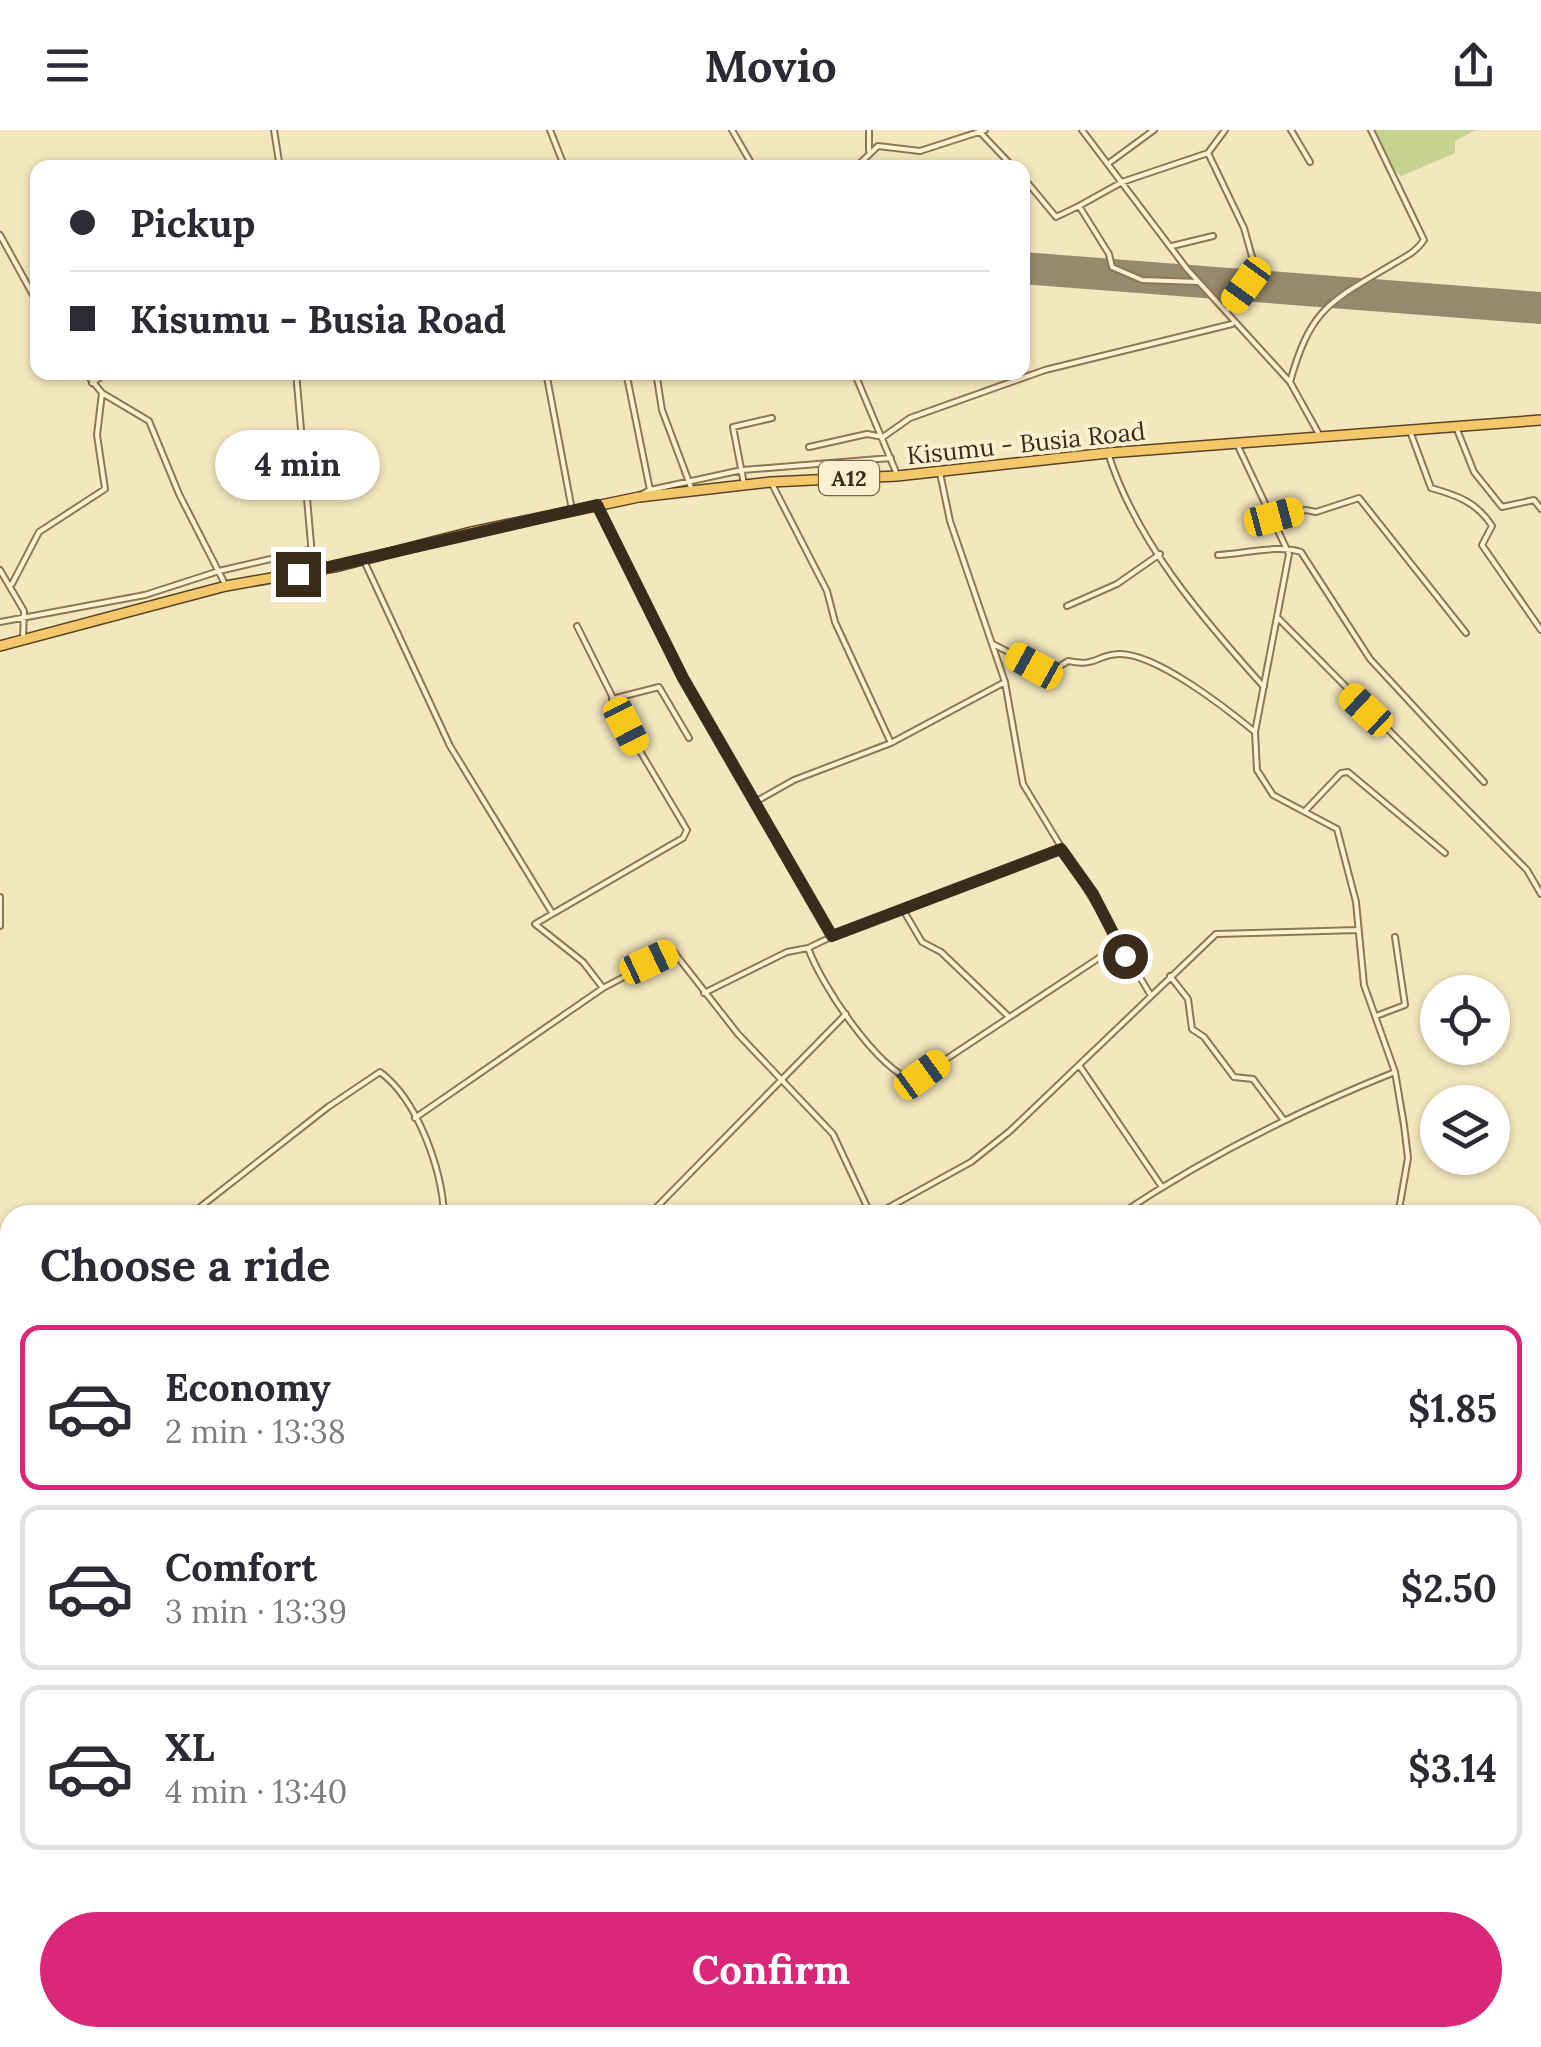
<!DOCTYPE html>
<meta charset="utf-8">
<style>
:root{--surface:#fff;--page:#f7f7f7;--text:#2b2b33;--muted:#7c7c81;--line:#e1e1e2;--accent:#db2777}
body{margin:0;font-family:Lora,serif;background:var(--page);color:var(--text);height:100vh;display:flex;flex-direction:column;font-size:38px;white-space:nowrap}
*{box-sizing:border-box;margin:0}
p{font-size:32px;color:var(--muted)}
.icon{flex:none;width:55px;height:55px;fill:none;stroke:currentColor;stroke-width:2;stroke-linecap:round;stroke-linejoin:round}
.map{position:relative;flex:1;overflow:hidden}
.side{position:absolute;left:0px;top:1075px;width:1542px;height:842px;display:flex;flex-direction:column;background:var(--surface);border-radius:30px 30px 0 0;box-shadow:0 2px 8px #0004}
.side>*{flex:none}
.hud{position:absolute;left:30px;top:30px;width:1000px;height:220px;border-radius:20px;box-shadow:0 2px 8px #0004;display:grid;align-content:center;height:220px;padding:0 40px;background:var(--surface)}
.tools{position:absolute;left:1420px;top:845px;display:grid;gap:20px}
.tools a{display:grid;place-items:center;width:90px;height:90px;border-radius:50%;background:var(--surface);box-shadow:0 2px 8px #0004;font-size:50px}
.end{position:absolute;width:45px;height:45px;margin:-22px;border:12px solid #3a2c1b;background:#fff;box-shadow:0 0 0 5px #fff}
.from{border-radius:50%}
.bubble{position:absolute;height:70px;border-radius:35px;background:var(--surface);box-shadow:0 2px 8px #0004;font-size:32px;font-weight:800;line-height:70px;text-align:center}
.car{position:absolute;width:30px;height:60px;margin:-30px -15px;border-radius:12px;box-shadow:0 0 8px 2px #0007;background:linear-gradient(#f5c518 24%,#345 0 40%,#f5c518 0 76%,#345 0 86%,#f5c518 0)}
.hud b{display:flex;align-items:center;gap:35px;height:95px;font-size:38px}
.hud b+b{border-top:2px solid var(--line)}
.hud i{width:25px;height:25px;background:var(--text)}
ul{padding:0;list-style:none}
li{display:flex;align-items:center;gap:30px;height:165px;margin:0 20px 15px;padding:0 20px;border:5px solid var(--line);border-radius:20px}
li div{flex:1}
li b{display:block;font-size:38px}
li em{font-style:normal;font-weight:800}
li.selected{border-color:var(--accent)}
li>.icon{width:90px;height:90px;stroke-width:1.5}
h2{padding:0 40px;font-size:45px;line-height:120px}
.primary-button{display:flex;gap:20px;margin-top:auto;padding:20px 40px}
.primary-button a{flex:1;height:115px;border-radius:60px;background:var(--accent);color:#fff;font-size:40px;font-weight:800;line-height:115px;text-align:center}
header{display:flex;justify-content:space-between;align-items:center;height:130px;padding:0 40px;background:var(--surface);font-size:45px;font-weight:800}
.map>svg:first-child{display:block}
</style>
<header><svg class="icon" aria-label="menu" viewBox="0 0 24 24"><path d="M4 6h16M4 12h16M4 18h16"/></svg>Movio<svg class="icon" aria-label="share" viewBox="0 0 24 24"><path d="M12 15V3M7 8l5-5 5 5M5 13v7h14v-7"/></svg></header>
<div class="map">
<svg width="1541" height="1917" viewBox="0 0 1541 1917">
<rect width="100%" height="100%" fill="#f3e7bd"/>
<path fill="#e9e4aa" d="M1532,1631h9v90l-8,1z"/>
<path fill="#c5d290" d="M1375,0h101l-21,11v12l-54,23 -10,-8z"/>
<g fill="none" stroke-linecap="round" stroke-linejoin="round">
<path stroke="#968a6c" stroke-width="32" d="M1022,138l519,40"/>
<g stroke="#8d7754" stroke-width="8">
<path id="minor" d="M274,0l6,38
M550,0l15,38
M732,0l22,38
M869,0v21
M1082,0l105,139 103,113 30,54
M1291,0l19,32
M980,2l34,36
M1208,23l36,75 12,43 -30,41
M1109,33l45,-33
M855,38l23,-22 42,5 65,-21
M1022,46l34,41 23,-11
M0,105l38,69
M1172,116l41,-10
M1198,152l-56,-2 -30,-13 -3,-13 -30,-48 43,-24 86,-29 17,-23
M85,242l17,21 47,28 30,73 47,92
M296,242l17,195
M546,242l26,138
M626,242l24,118 -8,4
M656,242l6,38 30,80
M854,242l42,100
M1290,252c21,-75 40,-80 103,-118 13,-8 22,-11 31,-24l-53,-110
M92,253l16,-11
M1456,297l18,45 28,35 32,-7 7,9
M1411,304l20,54c25,7 46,14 61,38l-10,19 59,85
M1237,314l52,110 -34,178 2,38 16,25 64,34 19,73 8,83 31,87 9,53 4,33 -10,57
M809,317l58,-13 16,3 27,-19 135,-48 187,-46
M1108,323c28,89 95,166 156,234
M940,343l10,48 55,161 18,102 97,160
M744,354l-11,-57 39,-9
M773,356l54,105 8,31 56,121
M650,360l92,-20 149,-12
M599,379l84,170 149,258 229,-88
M1274,387l32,-7 10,2 43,-14 107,135
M1218,425c27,-1 59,-11 83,-3l69,107 114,123
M365,433l85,183 101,165
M0,440l24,41 -1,28
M12,454l27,-52 66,-43 -8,-54 5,-42
M1067,476l50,-22 43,-30
M1278,488l249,252 14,24
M0,492l145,-27 74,-24 90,-21
M577,496l60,120 50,84 -4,8 -148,86 48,38 20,26
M993,514l56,29 19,-12c30,6 27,-6 51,-7 37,-1 108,55 136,78
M612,569l47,-12 30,51
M755,672l39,-22 97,-37 114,-61
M1305,681l36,-38 7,-1 97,81
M0,767v29
M902,778l20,34 19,10 68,65
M808,818l23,-11
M1170,846l18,23 4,30 12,8 30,40 19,2 30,40
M704,863l83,-41 21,-4c14,38 67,118 105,133l207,-137 30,50
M1376,886l29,-11 -10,-68
M1079,935l83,122
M415,988l188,-130 70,-37 65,83 95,100 38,81
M190,1085l138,-108 52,-35c38,28 62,98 64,143
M649,1085l197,-201
M875,1085l96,-53 39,-31 206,-197 142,-4
M1119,1085c88,-59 178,-104 276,-143
M0,1155l10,3
M1532,1314l9,1
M0,1396l10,9
M0,1749l10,-8
M613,1908l5,9
M397,1917l10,-9
M583,1917l16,-9"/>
</g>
<g stroke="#5a4329" stroke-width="12">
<path id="trunk" d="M0,516l226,-60 113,-20 132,-34 168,-35 132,-15 126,-6 211,-23 433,-33"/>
</g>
<use href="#minor" stroke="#fdf3d1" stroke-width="4"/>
<use href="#trunk" stroke="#f4c86a" stroke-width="9"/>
</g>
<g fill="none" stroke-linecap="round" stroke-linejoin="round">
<path stroke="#3a2c1b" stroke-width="12" d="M298,444l299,-69 86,173 149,258 229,-87 32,45 32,62"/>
</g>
<g text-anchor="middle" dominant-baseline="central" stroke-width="8" stroke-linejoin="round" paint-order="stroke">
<rect fill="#f9f0ce" stroke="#736751" stroke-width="2.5" x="819" y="331" width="60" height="34" rx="8"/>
<g font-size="22" font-weight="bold" fill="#3a2c1b">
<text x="849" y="348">A12</text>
</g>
<g font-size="25" fill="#3a2c1b" stroke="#f9f0ce">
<text transform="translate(1026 313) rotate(-6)">Kisumu - Busia Road</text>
</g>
</g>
</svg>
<div class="tools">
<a><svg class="icon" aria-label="locate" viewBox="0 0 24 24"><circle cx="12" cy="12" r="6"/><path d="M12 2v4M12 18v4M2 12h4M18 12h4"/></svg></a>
<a><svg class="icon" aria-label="layers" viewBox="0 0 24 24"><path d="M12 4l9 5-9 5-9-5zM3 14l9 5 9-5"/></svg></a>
</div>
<i class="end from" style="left:1125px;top:826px"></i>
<i class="end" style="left:298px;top:444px"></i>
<div class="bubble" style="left:215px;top:300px;width:165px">4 min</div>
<i class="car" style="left:1246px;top:155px;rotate:216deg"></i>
<i class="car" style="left:1274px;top:387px;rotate:75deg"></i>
<i class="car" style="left:1034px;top:536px;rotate:299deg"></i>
<i class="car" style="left:1366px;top:580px;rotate:313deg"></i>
<i class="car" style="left:626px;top:596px;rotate:153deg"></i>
<i class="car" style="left:649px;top:832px;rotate:65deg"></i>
<i class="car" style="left:922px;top:945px;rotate:54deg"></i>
<div class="hud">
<b><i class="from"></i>Pickup</b>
<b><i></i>Kisumu - Busia Road</b>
</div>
<section class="side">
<h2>Choose a ride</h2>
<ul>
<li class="selected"><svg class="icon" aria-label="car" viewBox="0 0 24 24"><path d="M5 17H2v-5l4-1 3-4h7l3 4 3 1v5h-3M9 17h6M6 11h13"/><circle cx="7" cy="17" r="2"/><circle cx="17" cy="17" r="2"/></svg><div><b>Economy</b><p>2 min · 13:38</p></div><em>$1.85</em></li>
<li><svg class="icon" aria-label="car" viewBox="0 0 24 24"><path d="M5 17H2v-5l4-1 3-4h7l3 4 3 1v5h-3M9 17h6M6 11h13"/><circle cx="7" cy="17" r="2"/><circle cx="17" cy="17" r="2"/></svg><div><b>Comfort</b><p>3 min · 13:39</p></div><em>$2.50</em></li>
<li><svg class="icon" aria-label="car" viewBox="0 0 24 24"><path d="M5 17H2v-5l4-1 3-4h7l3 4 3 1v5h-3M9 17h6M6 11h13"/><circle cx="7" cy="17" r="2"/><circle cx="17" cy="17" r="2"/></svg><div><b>XL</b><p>4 min · 13:40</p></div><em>$3.14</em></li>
</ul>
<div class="primary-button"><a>Confirm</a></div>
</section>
</div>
